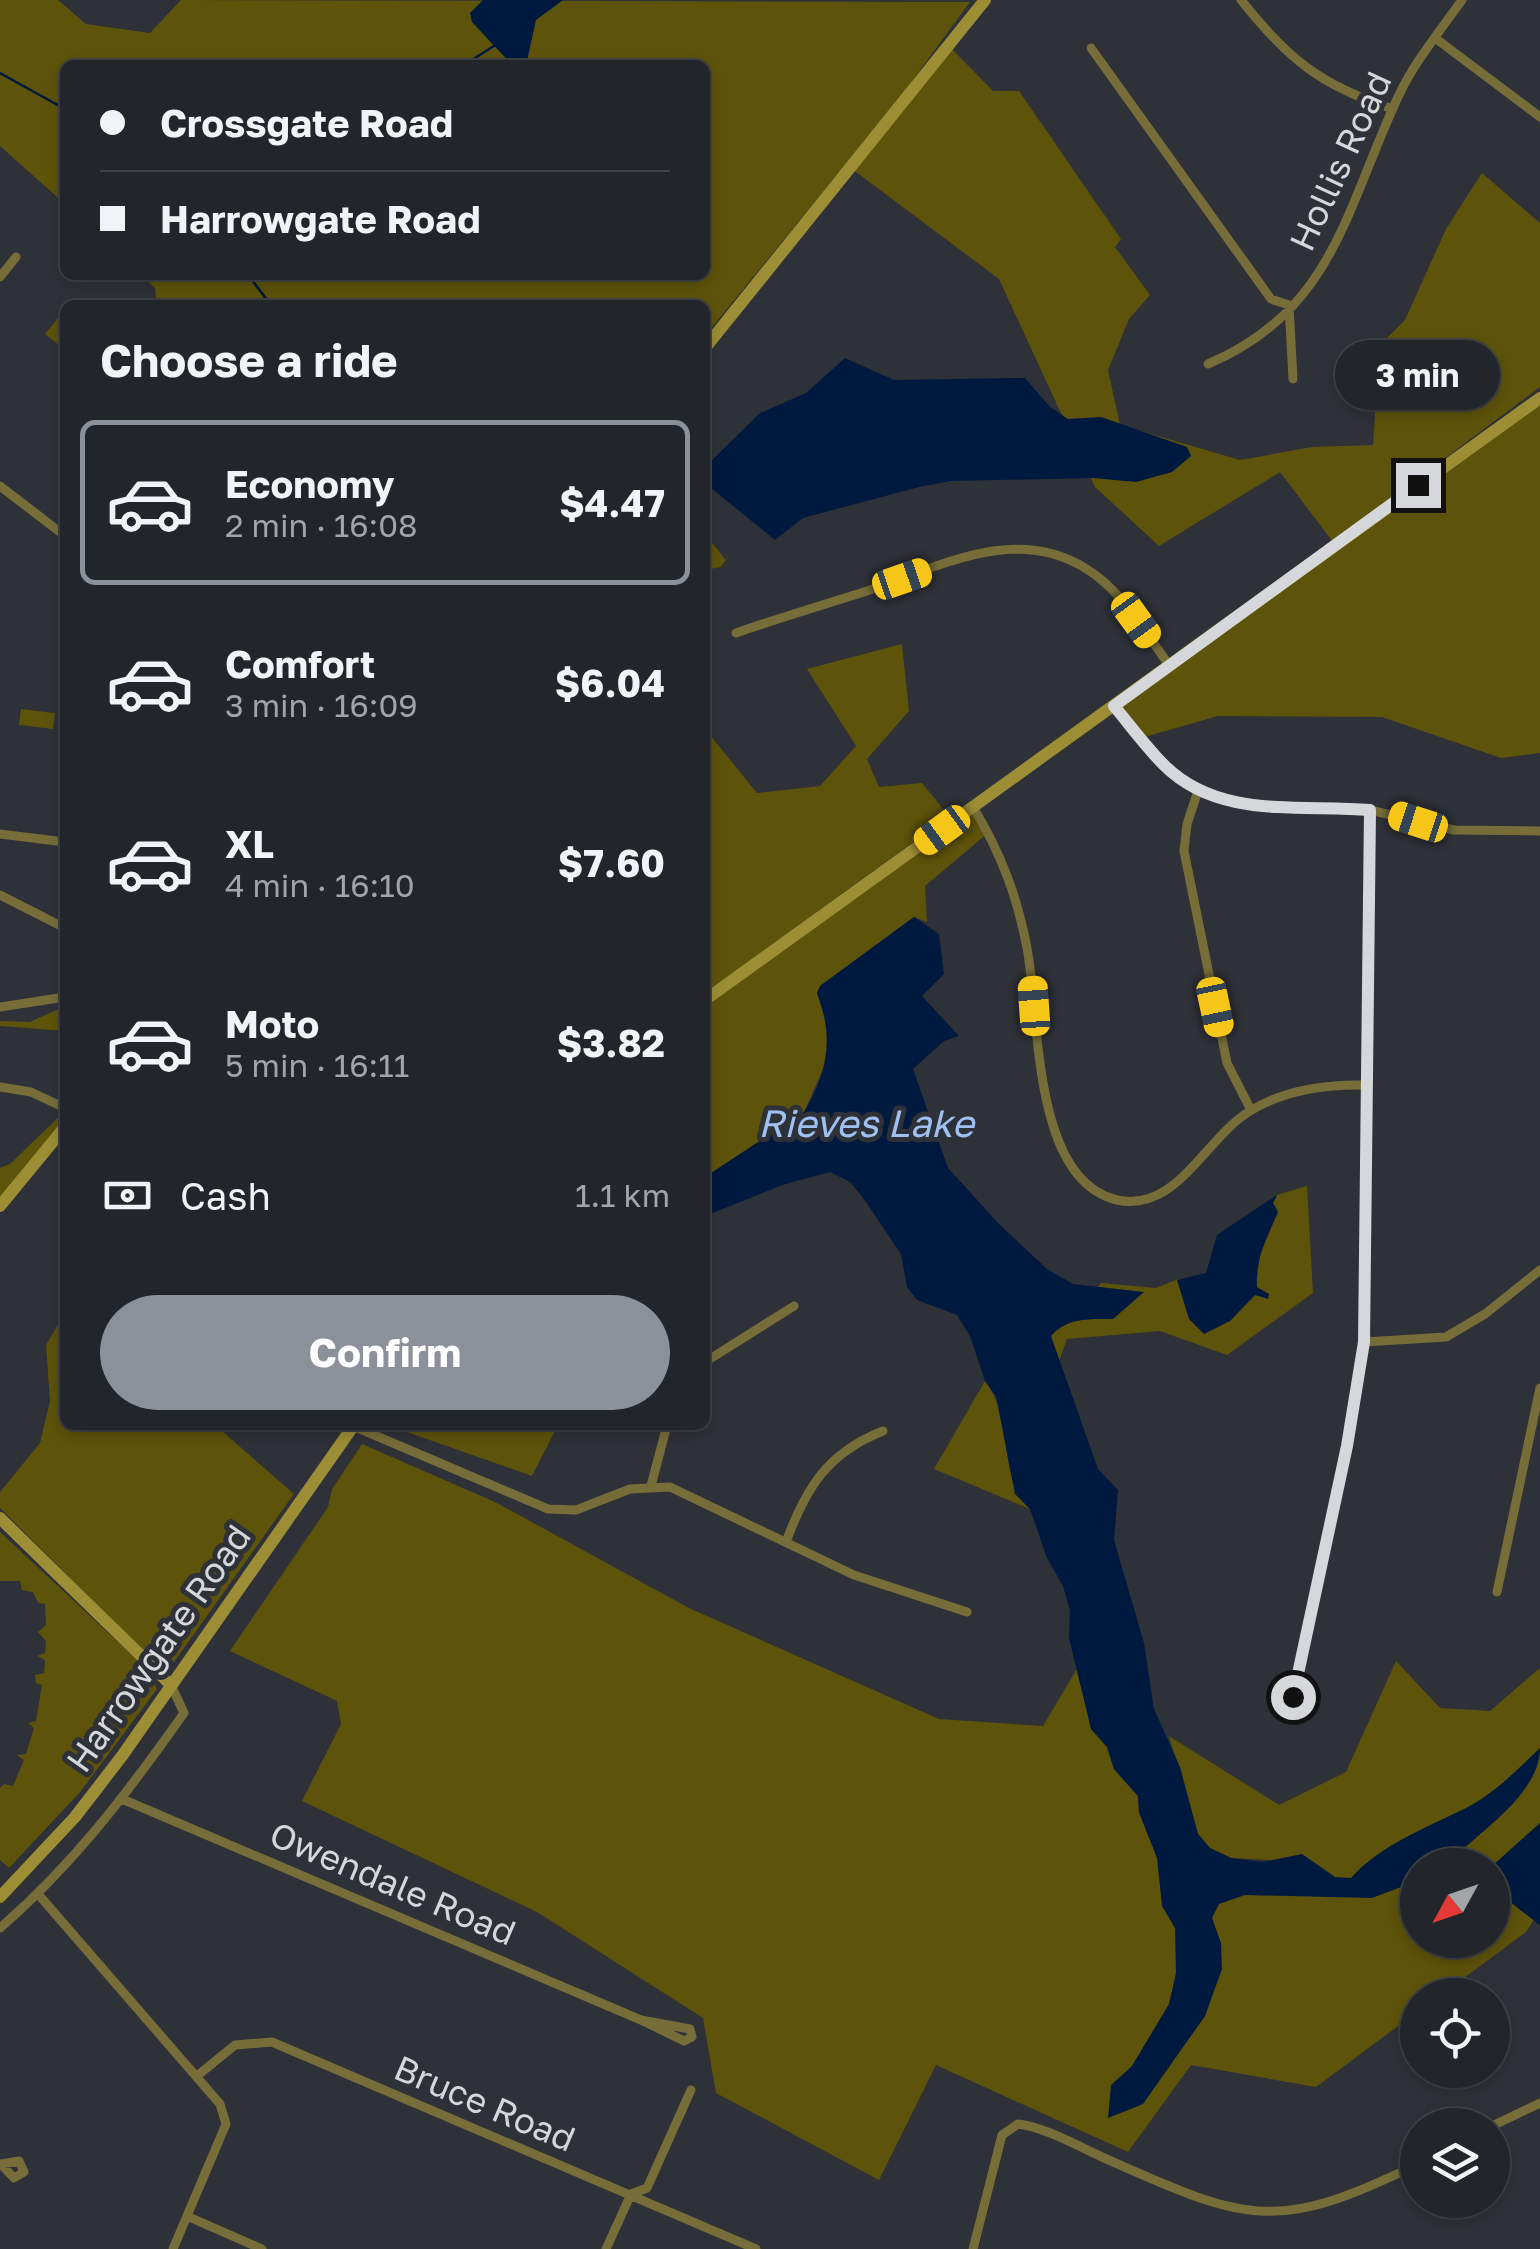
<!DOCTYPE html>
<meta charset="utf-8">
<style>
:root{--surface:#222529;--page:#2e3135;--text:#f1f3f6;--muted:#a2a5a8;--line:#3f4246;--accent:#8c9099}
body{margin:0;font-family:"Golos Text",sans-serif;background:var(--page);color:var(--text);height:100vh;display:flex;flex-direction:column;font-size:38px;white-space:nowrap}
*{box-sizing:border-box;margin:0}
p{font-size:32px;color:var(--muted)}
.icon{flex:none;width:55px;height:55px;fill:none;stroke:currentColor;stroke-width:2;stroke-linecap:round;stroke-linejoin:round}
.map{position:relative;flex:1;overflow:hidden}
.details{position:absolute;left:60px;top:300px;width:650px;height:1130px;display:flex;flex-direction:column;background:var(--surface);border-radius:15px;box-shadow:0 5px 15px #0003,0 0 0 2px var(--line)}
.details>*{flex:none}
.guide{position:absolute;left:60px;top:60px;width:650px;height:220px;border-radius:15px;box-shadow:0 5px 15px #0003,0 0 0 2px var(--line);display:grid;align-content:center;height:220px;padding:0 40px;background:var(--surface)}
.needle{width:65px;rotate:230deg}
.controls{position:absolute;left:1400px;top:1848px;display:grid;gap:20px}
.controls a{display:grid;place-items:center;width:110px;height:110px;border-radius:50%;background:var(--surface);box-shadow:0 5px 15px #0003,0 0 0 2px var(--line);font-size:50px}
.end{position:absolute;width:45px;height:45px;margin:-22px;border:12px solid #d5d7db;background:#111;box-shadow:0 0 0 5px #111}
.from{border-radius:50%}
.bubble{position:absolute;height:70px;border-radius:35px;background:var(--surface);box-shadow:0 5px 15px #0003,0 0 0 2px var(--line);font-size:32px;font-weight:700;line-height:70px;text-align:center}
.car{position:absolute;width:30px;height:60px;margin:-30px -15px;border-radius:12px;box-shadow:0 0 8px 2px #0007;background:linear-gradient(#f5c518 24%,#345 0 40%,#f5c518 0 76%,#345 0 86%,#f5c518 0)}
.guide b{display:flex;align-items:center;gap:35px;height:95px;font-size:38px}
.guide b+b{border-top:2px solid var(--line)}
.guide i{width:25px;height:25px;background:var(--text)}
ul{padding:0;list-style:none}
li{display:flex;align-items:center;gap:30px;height:165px;margin:0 20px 15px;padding:0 20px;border:5px solid transparent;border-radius:15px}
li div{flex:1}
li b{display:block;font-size:38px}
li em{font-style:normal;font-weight:700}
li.active{border-color:var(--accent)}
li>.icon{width:90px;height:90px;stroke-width:1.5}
h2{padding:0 40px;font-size:45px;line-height:120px}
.pay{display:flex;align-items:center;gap:25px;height:110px;padding:0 40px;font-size:38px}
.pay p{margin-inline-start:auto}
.primary-button{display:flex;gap:20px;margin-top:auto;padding:20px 40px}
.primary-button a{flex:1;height:115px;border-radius:60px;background:var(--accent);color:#fff;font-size:40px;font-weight:700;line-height:115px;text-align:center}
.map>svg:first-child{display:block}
</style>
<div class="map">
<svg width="1540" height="2249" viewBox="0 0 1540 2249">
<rect width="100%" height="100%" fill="#2e3137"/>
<path fill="#5e530a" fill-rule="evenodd" d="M0,0h58l28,24 64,9 31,-33 789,2 -69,94 -196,240v-31h-548l-2,-17 -14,-13h564v-210h-640v139l-65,-58z
M950,47l43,44h26l102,148 -6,8 35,48 -21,24 -21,51 12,55 120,35 72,-13 61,-2 7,-100 25,-25 41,-91 36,-56 58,50v164l-207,155 -53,-70 -121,74 -64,-59 -96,-208 -147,-110z
M61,314l4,3v33l-20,-16z
M1540,398v355l-39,5 -119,-41 -164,-1 -77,22 -27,-32z
M705,534l21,26 -5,7 -16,3z
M902,644l7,67 -42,48 12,28 43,-4 27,33 -244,177v-264l52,64 63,-7 36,-40 -49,-77z
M21,709l34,4 -2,16 -34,-4z
M973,807l15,26 -63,53 2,36 -13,-5 -94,69 -3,7 13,42 -2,23 -24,54 -99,65v-177z
M65,1006v25l-65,-5v-5l30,1z
M65,1111v10l-65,79v-32l10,-4z
M1307,1186l6,107 -86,62 -67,-24 -93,8 -9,25 -7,-28c16,-19 39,-17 61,-17l-17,-27 6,-9 55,5 22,-9 52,42 25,-27 5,-39 18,-43 -5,-9 4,-8z
M65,1313v112h150l79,69 -120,168 -20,-1 -154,-153v-16l40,-49 10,-42 -4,-56z
M985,1381c29,37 12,96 45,128l-96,-40z
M387,1425h171l-26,51z
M362,1444l133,58 194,106 250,111 104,7 35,-59 13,62 16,18 7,22 24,27 1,17 18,44 44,30 69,-27 -39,-2 -21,-10 -12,-14 -29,-98 110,69 67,-33 50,-111 44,47 50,3 50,-43v242l-14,22 -85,63h-23l-1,17 -101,75 -125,-22 -63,87 -192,-87 -57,115 -163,-87 -13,-75 -166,-106 -235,-111 39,-77 -4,-23 -107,-50 98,-144 4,-18zM1418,1865h74v75h-74z
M0,1532l149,139 8,18 -76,102 -72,77 -9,-8v-72l4,-4 9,2 11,-26 -7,-5 9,-1 8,-26 -6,-5 8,-2 6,-36 -6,-2 -1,-8 9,-2 1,-13 -8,-4 8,-3 1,-12 -8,-9 8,-7 -1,-21 -7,-1 -5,-11 -11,-2 -2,-9h-20z"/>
<path fill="#00193f" d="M483,0h80l-27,20 -9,41 -15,4 -40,-43 -2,-9z
M845,358l49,22 131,-2 25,29 18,12 33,-2 86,30 4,9 -19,16 -36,10 -43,-4 -142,3 -32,6 -116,31 -28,22 -70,-57v-16l55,-54 46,-20z
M914,917l25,17 5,40 -22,22 37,40 -15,5 -31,28 35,99 51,56 48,45 26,15 71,8 -31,27c-23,0 -46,-2 -62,17l47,133 20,21 -4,50 30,103 10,66 26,58 18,67 12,14 21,10 31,4 40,-8 33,23 16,1c29,-33 77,-51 115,-70 28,-14 52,-39 74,-60 0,47 -63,85 -94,117h-28l-1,16 -45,17 -127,-3 -26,9 -7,14 9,25 1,26 -17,47 -62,88 -35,14 3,-33 21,-19 37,-62 7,-31 -1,-45 -13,-22 -5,-48 -18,-46 -1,-16 -24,-27 -7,-22 -16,-18 -22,-91 1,-27 -7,-25 -16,-28 -17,-49 -15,-15 -19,-98 -11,-15 -15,-45 -13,-21 -40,-15 -10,-13 -6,-33 -37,-55 -14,-17 -20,-10 -45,12 -80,32v-39l99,-65c24,-40 30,-75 13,-119l3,-7z
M1277,1195l-4,8 5,9c-11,24 -23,48 -21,75l12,7 -1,5 -13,-4 -25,26 -26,13 -15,-15 -12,-39 29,-7 11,-38z
M1540,1823v102l-43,-33 -5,-26z"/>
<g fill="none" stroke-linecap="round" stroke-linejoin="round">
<path stroke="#00193f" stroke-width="2.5" d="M464,65l33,-21
M0,73l65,36
M248,275l23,30"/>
<path stroke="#766d39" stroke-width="9" d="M1241,0c47,59 80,86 152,109
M1435,38l105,79
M1091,48l180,251 18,6 4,74
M0,277l16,-20
M1208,364c126,-53 138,-157 191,-269 16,-34 41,-64 63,-95
M0,486l65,50
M736,633c43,-15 87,-28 131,-42 70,-23 147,-67 218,-23 37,22 59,63 84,97
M1114,706l50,60 34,25 31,9 50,8 91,2 84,20 86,1
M1198,791l-11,33 -3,27 43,212 24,47
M973,807c28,46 44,89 54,141 13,67 4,232 90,252 60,13 88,-62 133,-89 34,-21 77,-27 117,-26
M0,834l65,8
M0,895l65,33
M0,1007l65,-10
M0,1087l31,5 34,16
M1364,1342l82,-5 39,-23 55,-44
M705,1362l89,-56
M353,1426l195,83 28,1 54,-21 40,-2 184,88 113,37
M651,1486l16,-61
M786,1542c20,-54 41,-89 97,-111
M1497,1592l43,-204
M1293,1697l54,-252 17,-103 6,-532
M122,1799l519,221 49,9 2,8 -8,4 -43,-21
M38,1894l182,210 6,20 -53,125
M0,1928c73,-63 129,-137 184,-215l-13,-28
M197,2076l38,-31 37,-3 484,207
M1492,2126l48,-23
M0,2164h1l18,-3 5,11 -10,6 -13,-14
M189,2217l73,32
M606,2249l25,-55 16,-6 44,-98
M973,2249l29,-114 16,-11c31,4 65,25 93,37 139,62 167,71 307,3"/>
<path stroke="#9d8e35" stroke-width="12" d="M705,348l280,-348
M705,1000l835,-602
M0,1206l65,-79
M0,1518l171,167
M0,1897l75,-80 47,-61 232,-331"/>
</g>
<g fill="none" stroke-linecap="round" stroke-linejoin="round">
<path stroke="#d5d7db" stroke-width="12" d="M1293,1697l54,-251 17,-104 6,-532c-70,-6 -151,10 -206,-45 -18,-18 -34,-40 -50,-59l304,-221"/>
</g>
<g text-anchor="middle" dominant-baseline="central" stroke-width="10" stroke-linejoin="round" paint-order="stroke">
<g font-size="35" fill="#d5d7db" stroke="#2e3137">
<text transform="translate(1340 161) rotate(-65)">Hollis Road</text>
<text transform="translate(158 1648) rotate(-55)">Harrowgate Road</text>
<text transform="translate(393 1883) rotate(23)">Owendale Road</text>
<text transform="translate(485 2103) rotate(23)">Bruce Road</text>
</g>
<g font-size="38" font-style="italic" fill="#9ec1f2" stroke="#2e3137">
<text x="866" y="1122">Rieves Lake</text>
</g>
</g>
</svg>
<div class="controls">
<a><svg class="needle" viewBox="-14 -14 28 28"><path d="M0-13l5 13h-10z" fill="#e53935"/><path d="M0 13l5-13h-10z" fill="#a2a5a8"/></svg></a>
<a><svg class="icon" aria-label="locate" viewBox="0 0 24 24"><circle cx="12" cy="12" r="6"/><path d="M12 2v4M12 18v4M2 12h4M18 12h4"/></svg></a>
<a><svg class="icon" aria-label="layers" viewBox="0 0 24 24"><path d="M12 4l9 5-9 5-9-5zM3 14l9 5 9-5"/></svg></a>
</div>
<i class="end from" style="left:1293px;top:1697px"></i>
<i class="end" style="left:1418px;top:485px"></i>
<div class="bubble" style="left:1335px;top:340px;width:165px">3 min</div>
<i class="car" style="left:902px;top:579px;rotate:71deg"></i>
<i class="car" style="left:1136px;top:620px;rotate:144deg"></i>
<i class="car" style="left:1418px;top:822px;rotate:288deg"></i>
<i class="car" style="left:942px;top:830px;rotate:234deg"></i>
<i class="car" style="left:1034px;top:1006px;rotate:356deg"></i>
<i class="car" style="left:1215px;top:1007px;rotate:168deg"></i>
<div class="guide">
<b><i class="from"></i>Crossgate Road</b>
<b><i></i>Harrowgate Road</b>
</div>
<section class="details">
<h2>Choose a ride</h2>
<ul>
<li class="active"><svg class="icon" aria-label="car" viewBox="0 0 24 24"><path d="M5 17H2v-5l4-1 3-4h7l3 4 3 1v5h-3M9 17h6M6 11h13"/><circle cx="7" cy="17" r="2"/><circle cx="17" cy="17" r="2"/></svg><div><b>Economy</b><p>2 min · 16:08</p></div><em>$4.47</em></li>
<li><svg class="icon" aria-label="car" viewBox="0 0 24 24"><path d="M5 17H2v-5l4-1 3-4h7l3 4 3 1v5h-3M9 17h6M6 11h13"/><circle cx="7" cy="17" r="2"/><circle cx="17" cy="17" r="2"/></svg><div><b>Comfort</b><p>3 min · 16:09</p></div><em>$6.04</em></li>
<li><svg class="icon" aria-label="car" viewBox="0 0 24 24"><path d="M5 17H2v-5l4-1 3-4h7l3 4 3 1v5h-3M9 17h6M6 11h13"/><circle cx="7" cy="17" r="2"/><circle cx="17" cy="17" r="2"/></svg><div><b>XL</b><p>4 min · 16:10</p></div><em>$7.60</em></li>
<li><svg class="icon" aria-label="car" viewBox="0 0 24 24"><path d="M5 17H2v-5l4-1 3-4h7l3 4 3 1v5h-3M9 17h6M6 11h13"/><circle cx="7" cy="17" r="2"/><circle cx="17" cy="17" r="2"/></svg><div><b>Moto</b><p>5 min · 16:11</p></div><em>$3.82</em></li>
</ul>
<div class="pay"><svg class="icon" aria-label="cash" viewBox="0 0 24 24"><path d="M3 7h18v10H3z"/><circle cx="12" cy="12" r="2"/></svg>Cash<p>1.1 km</p></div>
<div class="primary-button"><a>Confirm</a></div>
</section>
</div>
